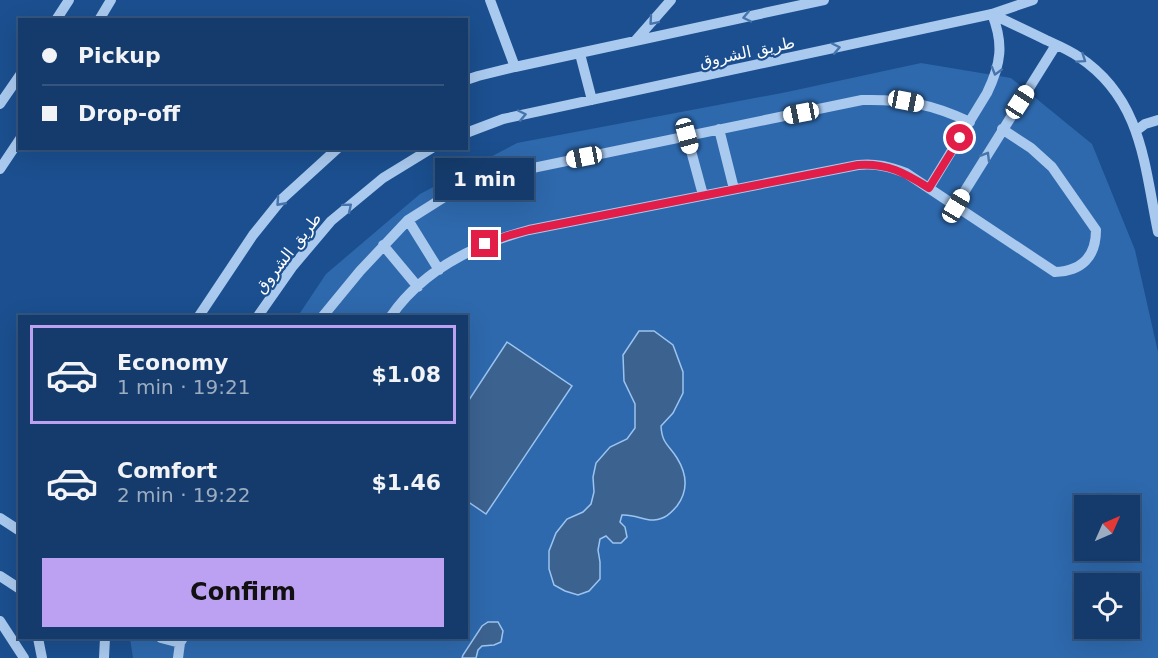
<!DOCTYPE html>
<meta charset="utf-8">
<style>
:root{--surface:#143b6b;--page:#1d4271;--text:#f1f3f6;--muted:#9dadc1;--line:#33557e;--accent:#bca0f2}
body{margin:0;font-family:"DejaVu Sans",Cairo,sans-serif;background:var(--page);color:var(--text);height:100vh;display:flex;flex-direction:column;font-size:22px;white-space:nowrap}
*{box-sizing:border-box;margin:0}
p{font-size:20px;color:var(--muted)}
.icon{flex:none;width:33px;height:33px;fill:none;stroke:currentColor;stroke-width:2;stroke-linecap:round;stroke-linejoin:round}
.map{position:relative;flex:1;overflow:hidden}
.panel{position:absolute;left:18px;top:315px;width:450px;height:324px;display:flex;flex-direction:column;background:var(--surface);border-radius:0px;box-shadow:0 6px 24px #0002,0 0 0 2px var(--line)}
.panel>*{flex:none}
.banner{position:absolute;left:18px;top:18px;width:450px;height:132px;border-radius:0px;box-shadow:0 6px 24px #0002,0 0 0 2px var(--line);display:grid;align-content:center;height:132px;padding:0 24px;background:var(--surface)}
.needle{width:39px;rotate:45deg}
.tools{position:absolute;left:1074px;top:495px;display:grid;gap:12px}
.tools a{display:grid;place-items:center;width:66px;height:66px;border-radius:0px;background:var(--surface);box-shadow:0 6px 24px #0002,0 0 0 2px var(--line);font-size:30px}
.end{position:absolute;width:27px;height:27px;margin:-14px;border:8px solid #e11d48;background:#fff;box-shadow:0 0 0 3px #fff}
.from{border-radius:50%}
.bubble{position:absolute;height:42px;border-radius:0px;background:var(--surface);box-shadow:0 6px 24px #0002,0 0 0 2px var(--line);font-size:20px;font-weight:700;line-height:42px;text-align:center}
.car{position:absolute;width:18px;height:36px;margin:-18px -9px;border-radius:8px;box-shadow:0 0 4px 2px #0007;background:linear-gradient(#fff 24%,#345 0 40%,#fff 0 76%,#345 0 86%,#fff 0)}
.banner b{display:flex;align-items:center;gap:21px;height:57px;font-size:22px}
.banner b+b{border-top:2px solid var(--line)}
.banner i{width:15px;height:15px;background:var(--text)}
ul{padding:10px 0 0;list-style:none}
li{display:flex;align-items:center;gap:18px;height:99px;margin:0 12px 9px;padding:0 12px;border:3px solid transparent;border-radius:0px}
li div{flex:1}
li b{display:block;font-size:22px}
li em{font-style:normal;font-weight:700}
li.active{border-color:var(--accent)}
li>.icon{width:54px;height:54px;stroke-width:1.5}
.button{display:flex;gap:12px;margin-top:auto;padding:12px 24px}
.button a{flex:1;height:69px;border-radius:0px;background:var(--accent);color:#111;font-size:24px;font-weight:700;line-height:69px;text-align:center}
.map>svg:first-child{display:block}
</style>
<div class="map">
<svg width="1158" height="658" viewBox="0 0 1158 658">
<rect width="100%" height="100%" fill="#1b4f8f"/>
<path fill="#2e69ad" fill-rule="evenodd" d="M921,63l90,15 81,66 43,106 23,102v306h-1025l-3,-20h336v-322h-168l28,-42 94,-80 97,-51 270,-51zM1084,506h46v44h-46zM1084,584h46v44h-46z"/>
<path fill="#3c6290" stroke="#9cc4f0" stroke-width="1.5" d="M639,331h15l19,14 10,27v21l-10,20 -12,13c1,18 8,19 16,32 10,16 11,33 0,48 -7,8 -12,13 -23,14 -9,1 -20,-6 -32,-5l-2,7 5,5 2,10 -6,6h-8l-7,-7 -6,3 -2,11 2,12v17l-11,12 -11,4 -13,-4 -11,-6 -5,-16v-18l7,-18 11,-14 16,-7 8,-8 3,-12 -1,-15 3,-14 14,-16 17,-8 8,-11v-24l-11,-23 -1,-26z
M507,342l65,44 -86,128 -19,-13v-98z
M488,622h10l5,9 -2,11 -7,3 -12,1 -4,4 -2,8h-14l1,-3 19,-29z"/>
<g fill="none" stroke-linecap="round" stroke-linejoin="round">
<path stroke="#a9c9ee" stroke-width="10" d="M490,0l25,67
M992,14c18,9 36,17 54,26 11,5 23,10 33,17 63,42 65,107 79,175
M56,20l13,-20
M99,20l12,-20
M635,41l36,-41
M580,54l12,46
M466,80l12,-4 37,-9 309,-67
M0,104l20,-29
M719,129l15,60
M1137,130l8,-6 13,-4
M466,133l37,-14 489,-105 41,-14
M687,136l16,59
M0,169l20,-30
M929,188l58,-95c14,-29 17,-49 5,-79
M956,205l100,-160
M408,220l31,50
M383,245l35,42
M199,316l54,-81 29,-36 56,-51
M258,316l35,-50 38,-45 52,-43 49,-30
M323,316l37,-45 48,-51 38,-24 21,-10 27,-10 368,-76c42,-1 70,4 108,22
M391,316c32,-46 85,-72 138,-86l329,-65c18,-2 32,2 48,8l149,99c27,-1 41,-15 41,-42l-44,-63 -21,-19 -29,-19
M0,518l20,13
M0,576l20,13
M0,621l24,37
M38,638l4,20
M161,638l19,5
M104,658l1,-20
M178,658l2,-15 3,-5"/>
</g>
<defs><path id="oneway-chevron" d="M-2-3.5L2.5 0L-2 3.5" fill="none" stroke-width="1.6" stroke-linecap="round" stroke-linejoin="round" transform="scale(1.5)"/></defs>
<g stroke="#4674ac">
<use href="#oneway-chevron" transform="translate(747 17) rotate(168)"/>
<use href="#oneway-chevron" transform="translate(653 21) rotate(131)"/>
<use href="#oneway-chevron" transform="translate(836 48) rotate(-12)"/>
<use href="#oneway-chevron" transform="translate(1082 59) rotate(34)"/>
<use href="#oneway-chevron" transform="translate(996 71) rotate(106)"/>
<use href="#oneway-chevron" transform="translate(522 115) rotate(-12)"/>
<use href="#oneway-chevron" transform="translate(986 156) rotate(-59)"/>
<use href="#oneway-chevron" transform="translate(280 202) rotate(132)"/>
<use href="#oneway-chevron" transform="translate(348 207) rotate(-40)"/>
</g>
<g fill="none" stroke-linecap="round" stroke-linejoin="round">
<path stroke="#e11d48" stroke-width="8" d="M485,244l22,-8 22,-6 329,-65c30,-2 47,8 71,23l31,-50"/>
</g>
<g text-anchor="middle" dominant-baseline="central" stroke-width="4.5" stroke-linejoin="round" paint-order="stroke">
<g font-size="16" fill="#fff" stroke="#1b4f8f">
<text transform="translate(747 52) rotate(-12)">طريق الشروق</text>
<text transform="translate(288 253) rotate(-52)">طريق الشروق</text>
</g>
</g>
</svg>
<div class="tools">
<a><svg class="needle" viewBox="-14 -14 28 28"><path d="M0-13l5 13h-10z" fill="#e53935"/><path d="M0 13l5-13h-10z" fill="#9dadc1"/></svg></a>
<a><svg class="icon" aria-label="locate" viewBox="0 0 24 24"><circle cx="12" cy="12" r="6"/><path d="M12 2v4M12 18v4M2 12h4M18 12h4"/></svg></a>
</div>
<i class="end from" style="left:960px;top:138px"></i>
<i class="end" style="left:485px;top:244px"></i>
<div class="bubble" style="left:435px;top:158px;width:99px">1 min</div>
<i class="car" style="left:906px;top:101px;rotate:101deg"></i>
<i class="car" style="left:1020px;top:102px;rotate:33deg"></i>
<i class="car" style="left:801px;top:113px;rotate:259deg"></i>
<i class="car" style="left:687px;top:136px;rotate:165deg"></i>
<i class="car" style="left:584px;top:157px;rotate:259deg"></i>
<i class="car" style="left:956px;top:206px;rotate:31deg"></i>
<div class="banner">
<b><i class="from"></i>Pickup</b>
<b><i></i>Drop-off</b>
</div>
<section class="panel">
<ul>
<li class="active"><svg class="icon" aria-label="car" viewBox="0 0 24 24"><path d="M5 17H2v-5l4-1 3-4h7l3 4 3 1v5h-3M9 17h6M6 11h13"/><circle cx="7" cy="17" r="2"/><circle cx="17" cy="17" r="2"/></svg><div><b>Economy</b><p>1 min · 19:21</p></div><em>$1.08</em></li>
<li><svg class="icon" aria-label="car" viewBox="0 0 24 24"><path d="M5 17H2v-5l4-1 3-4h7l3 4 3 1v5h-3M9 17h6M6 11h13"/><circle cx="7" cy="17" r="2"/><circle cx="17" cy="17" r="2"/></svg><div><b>Comfort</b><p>2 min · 19:22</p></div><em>$1.46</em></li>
</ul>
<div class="button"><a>Confirm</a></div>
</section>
</div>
